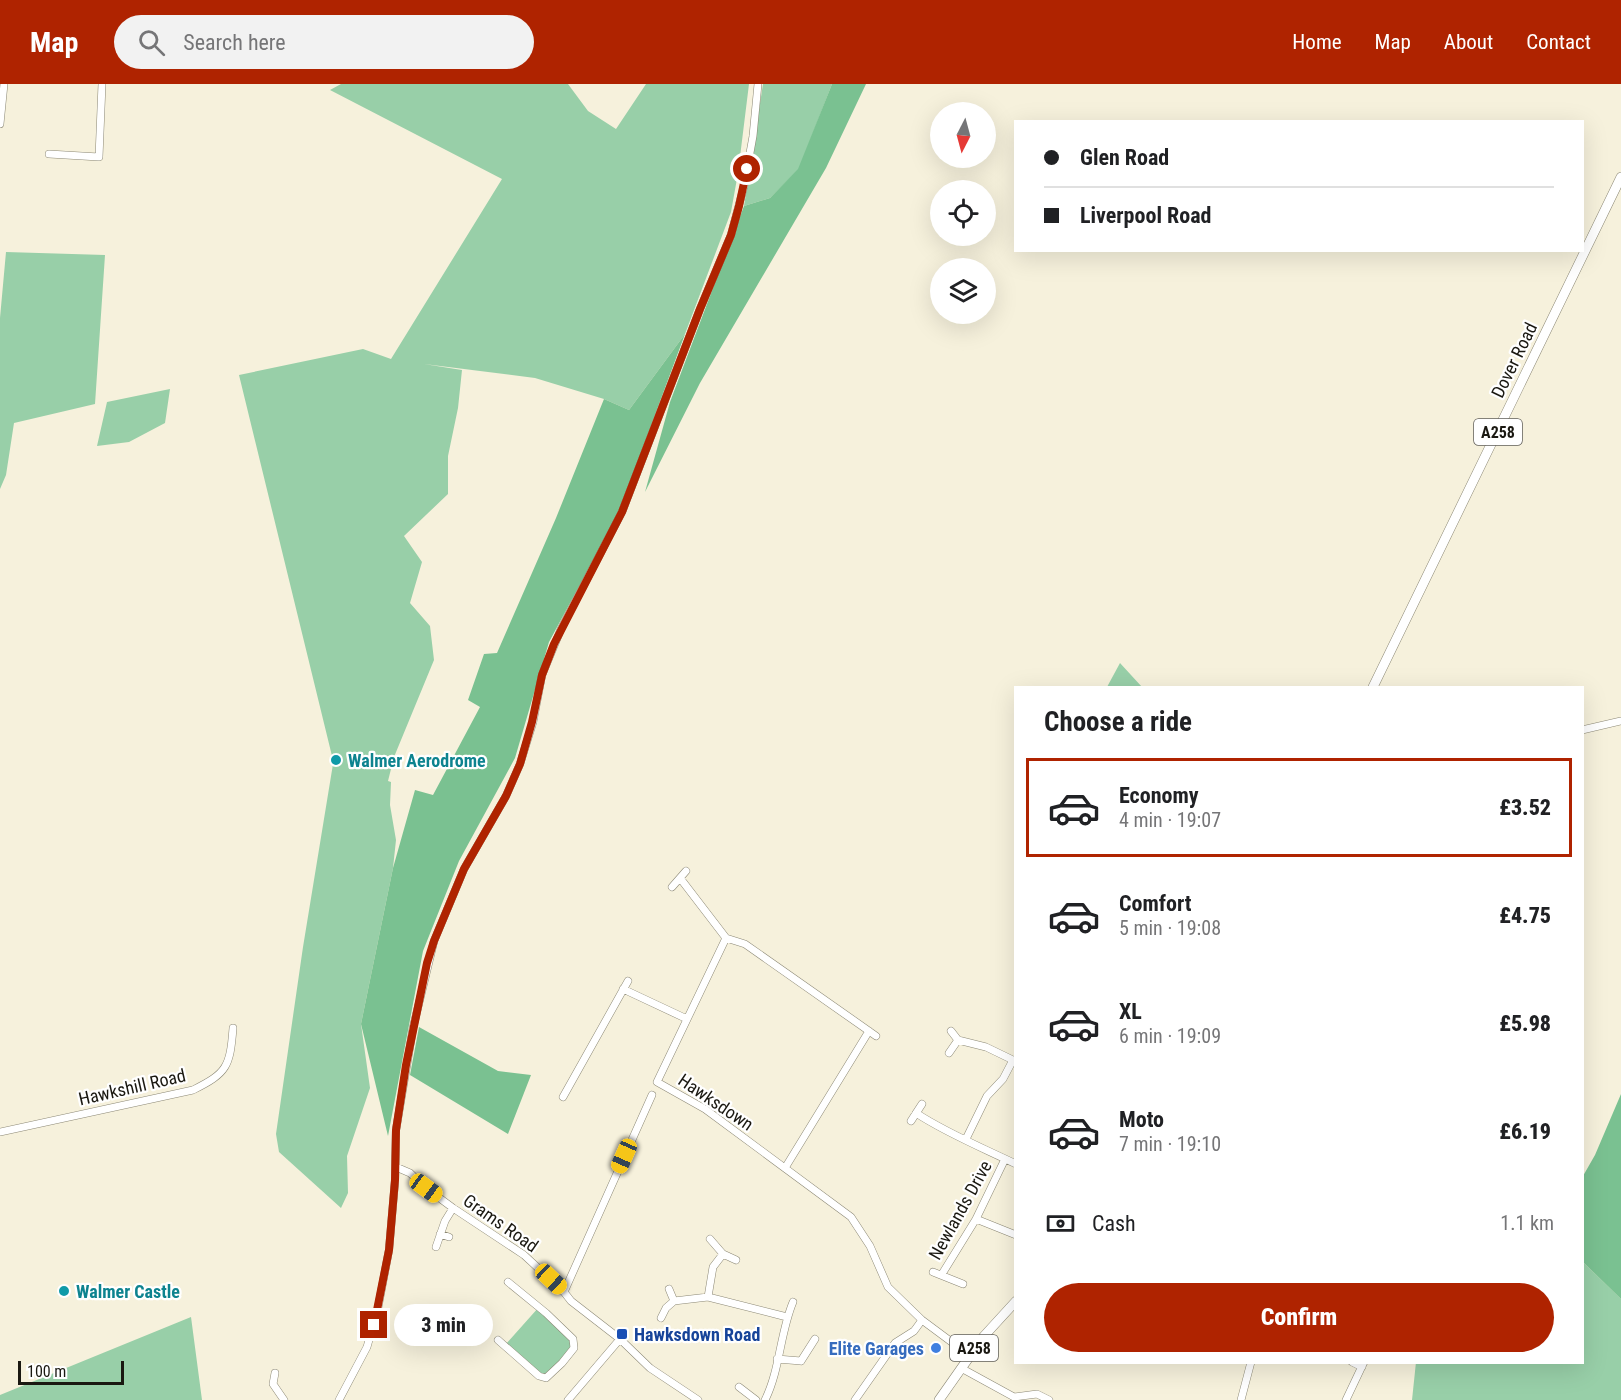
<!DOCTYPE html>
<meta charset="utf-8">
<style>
:root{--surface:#fff;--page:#f2f2f2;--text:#202124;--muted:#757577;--line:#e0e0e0;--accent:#af2300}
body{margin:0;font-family:"Roboto Condensed",sans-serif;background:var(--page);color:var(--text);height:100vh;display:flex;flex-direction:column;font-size:22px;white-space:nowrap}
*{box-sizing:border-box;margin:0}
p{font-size:20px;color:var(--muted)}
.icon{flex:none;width:33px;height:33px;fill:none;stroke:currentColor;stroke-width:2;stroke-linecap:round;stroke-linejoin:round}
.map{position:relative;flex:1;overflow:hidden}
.details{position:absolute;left:1014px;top:602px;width:570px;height:678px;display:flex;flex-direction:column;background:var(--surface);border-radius:0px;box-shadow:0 6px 24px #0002}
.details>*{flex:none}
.hud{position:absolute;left:1014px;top:36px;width:570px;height:132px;border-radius:0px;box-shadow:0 6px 24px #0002;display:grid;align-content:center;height:132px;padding:0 30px;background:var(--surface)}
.needle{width:39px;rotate:186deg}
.fabs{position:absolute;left:930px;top:18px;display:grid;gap:12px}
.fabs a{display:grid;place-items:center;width:66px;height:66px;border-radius:50%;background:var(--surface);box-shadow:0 6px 24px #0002;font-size:30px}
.scale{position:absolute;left:18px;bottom:15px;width:106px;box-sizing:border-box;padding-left:6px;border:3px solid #1a1811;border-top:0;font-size:16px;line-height:21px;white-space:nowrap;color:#1a1811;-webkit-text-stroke:4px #fff;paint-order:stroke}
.end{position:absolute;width:27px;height:27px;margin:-14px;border:8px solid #af2300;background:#fff;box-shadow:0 0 0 3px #fff}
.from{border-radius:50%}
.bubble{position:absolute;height:42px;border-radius:21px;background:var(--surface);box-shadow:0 6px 24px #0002;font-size:20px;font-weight:800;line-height:42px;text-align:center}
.car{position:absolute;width:18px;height:36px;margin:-18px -9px;border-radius:8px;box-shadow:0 0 4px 2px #0007;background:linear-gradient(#f5c518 24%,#345 0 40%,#f5c518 0 76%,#345 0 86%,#f5c518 0)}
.hud b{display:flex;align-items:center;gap:21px;height:57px;font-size:22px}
.hud b+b{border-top:2px solid var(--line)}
.hud i{width:15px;height:15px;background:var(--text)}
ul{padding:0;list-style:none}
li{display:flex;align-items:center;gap:18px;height:99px;margin:0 12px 9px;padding:0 18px;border:3px solid transparent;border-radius:0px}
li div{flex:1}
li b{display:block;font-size:22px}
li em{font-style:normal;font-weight:800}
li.active{border-color:var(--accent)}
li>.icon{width:54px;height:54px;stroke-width:1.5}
h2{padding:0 30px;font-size:27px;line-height:72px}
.pay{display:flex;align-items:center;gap:15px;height:66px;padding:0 30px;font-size:22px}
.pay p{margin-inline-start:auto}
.cta{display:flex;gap:12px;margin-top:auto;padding:12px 30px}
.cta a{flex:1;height:69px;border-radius:36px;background:var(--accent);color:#fff;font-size:24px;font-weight:800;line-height:69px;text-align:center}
header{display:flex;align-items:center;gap:36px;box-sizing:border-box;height:84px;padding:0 30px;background:var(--accent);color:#fff}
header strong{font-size:28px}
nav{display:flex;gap:33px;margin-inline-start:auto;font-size:21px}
.search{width:420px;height:54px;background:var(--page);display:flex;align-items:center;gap:15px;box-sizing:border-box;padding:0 21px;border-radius:33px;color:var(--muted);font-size:22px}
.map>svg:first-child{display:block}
</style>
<header>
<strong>Map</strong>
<div class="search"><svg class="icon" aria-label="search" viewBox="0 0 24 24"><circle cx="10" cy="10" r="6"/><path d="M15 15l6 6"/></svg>Search here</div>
<nav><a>Home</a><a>Map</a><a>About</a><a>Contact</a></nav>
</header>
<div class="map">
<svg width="1621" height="1316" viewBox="0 0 1621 1316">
<rect width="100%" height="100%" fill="#f6f1dc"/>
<path fill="#98cfa8" d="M341,0h227l20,27 28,18 30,-45h103l-11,89 -7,39 -46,122 -56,76 -25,-11 -69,-21 -111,-14 38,6 -4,38 -10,48v38l-44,42 18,26 -12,41 20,23 4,34 -40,97 -6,24 3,1 -1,23 6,35 -3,28 -32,156 9,64 -23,68 1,37 -7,15 -62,-56 -3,-18 27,-187 30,-183 6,2 3,-9 -10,-1 -93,-381 124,-26 28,10 111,-180 -172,-89z
M763,0h69l-33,85 -29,29 -26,8z
M6,168l99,3 -10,149 -81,19 -8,52 -6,14v-171z
M170,305l-5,34 -36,19 -32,4 10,-44z
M1120,579l22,24h-35z
M1583,1178l38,37v101h-209l4,-38h166z
M539,1223l35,36 -28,35 -41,-33z
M191,1233l11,83h-202v-5z"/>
<path fill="#7ac191" d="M832,0h34l-40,84 -126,215 -55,109 25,-90 74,-196 26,-8 28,-29z
M685,250l-66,178 -70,130 -34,116 -56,103 -36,90 -35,185 -27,-112 32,-156 22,-78 18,5 47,-88 -12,-7 16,-46 13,-1 59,-135 48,-119 25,11z
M419,943l79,44 33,4 -23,59 -98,-59z
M1621,1010v205l-38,-37v-86l12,-21z"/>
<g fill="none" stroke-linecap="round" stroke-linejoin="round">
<g stroke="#8c8875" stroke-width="8">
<path id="minor" d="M0,40l4,-40
M49,70l50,3 3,-73
M1582,646l39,-9
M680,794l46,60 19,6 131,92
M672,803l14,-16
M726,854l-69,144 48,27 146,108 19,29 18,41 34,33 47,35
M623,905l64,30
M951,947l7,9 28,7 29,14
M949,969l9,-13
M563,1013l65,-116
M916,1029c30,20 67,35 100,51
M911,1037l11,-17
M0,1048l193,-42c34,-17 37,-23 40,-62
M966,1055l21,-43 16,-17 10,-19
M396,1083l14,6 16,15 27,20 71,47 40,37 7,9 49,38 30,29 48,32
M785,1084l84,-137
M976,1135l40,16
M440,1150l9,3
M710,1155l13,15 13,6
M436,1163l9,-26 8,-13
M933,1188l30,12
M942,1190l34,-55 29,-60
M669,1205l5,12
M564,1208l88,-197
M708,1213l5,-30 10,-13
M661,1234l5,-10 8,-7 34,-4 79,20
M498,1256l41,36 7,2 16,-15 12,-15 -1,-9 -27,-26 -38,-31
M777,1275l24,2
M801,1277l14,-22
M1352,1278l10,5
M961,1284l53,29 23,-3 12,6
M275,1289l-2,11 11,16
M739,1303l17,13
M339,1316l28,-53 11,-39 11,-58 6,-69 1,-51 17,-102 21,-87 30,-72 42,-73 14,-32 13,-42 9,-47 19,-46 61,-117 78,-203 31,-74 13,-49 9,-50 5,-52
M568,1316l52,-61
M765,1316c15,-30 15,-67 28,-98
M855,1316l40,-57 19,-12 8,-11
M1241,1316l10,-38
M1346,1316l18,-38"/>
</g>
<g stroke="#8c8875" stroke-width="10">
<path id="major" d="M1373,603l248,-510
M939,1316l45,-64 32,-35"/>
</g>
<use href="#minor" stroke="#fff" stroke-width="7"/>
<use href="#major" stroke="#fff" stroke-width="9"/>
</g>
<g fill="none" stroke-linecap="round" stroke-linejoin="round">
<path stroke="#af2300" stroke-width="8" d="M374,1241l15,-75 6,-70 1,-50 10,-65 21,-102 7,-22 30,-72 42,-73 14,-32 12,-42 10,-47 12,-31 68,-132 78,-203 31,-74 8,-29 8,-37"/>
</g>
<g fill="#0f9aa8" stroke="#fff" stroke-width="2">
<circle cx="336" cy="676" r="6"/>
<circle cx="64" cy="1207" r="6"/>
</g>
<rect fill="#1a4fb4" stroke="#fff" stroke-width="2" x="616" y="1244" width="12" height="12" rx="3"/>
<circle fill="#3f7fe0" stroke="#fff" stroke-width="2" cx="936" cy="1264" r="6"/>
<g text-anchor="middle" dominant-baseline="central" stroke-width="4.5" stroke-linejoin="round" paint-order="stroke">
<g fill="#fff" stroke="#5f5d58" stroke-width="1.5">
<rect x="1474" y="335" width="48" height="26" rx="4.5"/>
<rect x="950" y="1251" width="48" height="26" rx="4.5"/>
</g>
<g font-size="16" font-weight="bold" fill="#1a1811">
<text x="1498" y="348">A258</text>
<text x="974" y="1264">A258</text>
</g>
<g font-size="18" fill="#1a1811" stroke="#fff">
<text transform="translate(1514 276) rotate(-64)">Dover Road</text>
<text transform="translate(132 1003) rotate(-13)">Hawkshill Road</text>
<text transform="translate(716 1018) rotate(34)">Hawksdown</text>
<text transform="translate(960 1126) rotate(-61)">Newlands Drive</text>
<text transform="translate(501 1139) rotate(35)">Grams Road</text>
</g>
<g font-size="18" font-weight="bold" fill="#0d838f" stroke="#fff" text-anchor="start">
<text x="348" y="676">Walmer Aerodrome</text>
<text x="76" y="1207">Walmer Castle</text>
</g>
<g font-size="18" font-weight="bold" fill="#164399" stroke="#fff" text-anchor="start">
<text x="634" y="1250">Hawksdown Road</text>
</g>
<g font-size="18" font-weight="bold" fill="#366cbe" stroke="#fff" text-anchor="end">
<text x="924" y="1264">Elite Garages</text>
</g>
</g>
</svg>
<div class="fabs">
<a><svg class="needle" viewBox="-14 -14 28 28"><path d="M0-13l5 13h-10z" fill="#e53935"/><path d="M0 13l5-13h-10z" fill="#757577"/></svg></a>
<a><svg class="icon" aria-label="locate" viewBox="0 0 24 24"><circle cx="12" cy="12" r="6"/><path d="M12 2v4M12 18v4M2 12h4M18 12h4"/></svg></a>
<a><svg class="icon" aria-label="layers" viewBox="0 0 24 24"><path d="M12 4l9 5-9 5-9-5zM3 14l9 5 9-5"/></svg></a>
</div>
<div class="scale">100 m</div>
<i class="end from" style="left:747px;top:85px"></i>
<i class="end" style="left:374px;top:1241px"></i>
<div class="bubble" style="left:394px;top:1220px;width:99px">3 min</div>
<i class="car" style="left:624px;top:1072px;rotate:204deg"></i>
<i class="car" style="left:426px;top:1104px;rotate:126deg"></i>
<i class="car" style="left:551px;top:1195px;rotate:133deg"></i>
<div class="hud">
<b><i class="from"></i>Glen Road</b>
<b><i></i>Liverpool Road</b>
</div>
<section class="details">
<h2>Choose a ride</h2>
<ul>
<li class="active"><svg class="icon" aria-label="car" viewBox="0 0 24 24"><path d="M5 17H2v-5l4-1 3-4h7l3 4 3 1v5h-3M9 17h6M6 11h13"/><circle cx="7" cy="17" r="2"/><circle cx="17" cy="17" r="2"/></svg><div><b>Economy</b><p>4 min · 19:07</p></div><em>£3.52</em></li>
<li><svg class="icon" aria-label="car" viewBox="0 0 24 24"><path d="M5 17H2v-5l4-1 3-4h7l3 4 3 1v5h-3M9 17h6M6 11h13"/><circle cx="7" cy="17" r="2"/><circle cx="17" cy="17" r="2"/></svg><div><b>Comfort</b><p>5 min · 19:08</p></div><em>£4.75</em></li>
<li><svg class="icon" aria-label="car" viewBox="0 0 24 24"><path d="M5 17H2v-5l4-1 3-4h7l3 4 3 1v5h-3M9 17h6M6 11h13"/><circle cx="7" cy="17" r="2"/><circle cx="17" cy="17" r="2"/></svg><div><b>XL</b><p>6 min · 19:09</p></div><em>£5.98</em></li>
<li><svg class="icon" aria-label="car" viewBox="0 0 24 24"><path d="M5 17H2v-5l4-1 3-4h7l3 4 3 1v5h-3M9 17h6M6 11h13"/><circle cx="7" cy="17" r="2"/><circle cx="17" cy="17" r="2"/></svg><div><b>Moto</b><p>7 min · 19:10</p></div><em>£6.19</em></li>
</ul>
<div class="pay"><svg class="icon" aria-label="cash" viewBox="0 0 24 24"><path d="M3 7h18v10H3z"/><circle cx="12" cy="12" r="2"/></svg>Cash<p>1.1 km</p></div>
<div class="cta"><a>Confirm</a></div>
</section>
</div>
